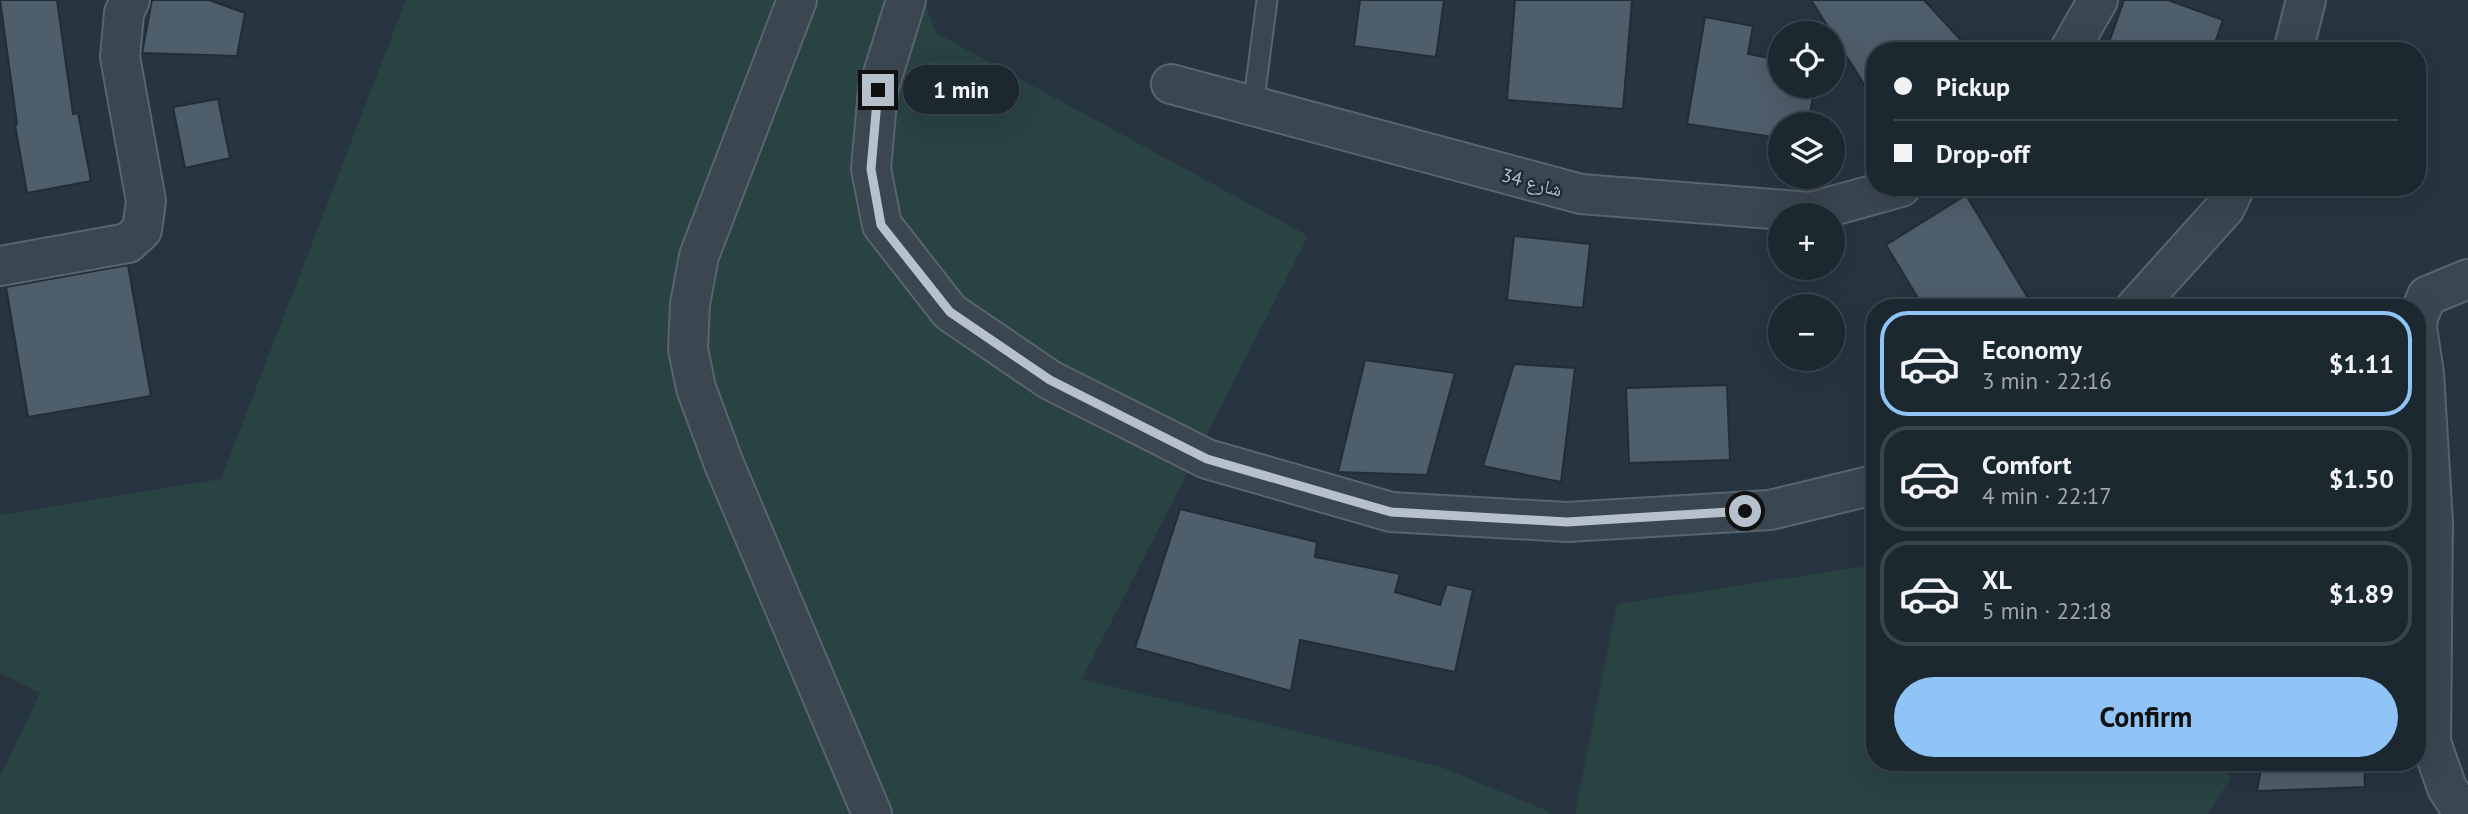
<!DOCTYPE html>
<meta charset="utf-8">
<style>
:root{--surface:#1c2830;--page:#253038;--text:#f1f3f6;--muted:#a0a6ab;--line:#3a444c;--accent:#90c4f7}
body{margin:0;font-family:"PT Sans","Noto Naskh Arabic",sans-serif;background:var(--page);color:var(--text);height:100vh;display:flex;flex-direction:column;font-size:26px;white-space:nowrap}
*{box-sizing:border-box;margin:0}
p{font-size:23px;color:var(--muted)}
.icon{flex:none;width:38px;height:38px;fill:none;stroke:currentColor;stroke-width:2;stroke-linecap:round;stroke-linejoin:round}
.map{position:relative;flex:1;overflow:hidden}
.details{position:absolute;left:1866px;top:299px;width:560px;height:472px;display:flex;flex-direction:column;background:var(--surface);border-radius:28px;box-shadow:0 7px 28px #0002,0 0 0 2px var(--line)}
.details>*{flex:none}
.hud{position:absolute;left:1866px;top:42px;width:560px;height:154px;border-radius:28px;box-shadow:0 7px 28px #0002,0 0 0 2px var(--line);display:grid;align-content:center;height:154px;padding:0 28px;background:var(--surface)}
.tools{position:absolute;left:1768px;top:21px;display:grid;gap:14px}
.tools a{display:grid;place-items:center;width:77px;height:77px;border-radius:50%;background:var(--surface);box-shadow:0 7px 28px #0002,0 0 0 2px var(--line);font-size:35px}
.end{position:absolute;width:32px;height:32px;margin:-16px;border:9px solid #b7c1cb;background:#111;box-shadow:0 0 0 4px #111}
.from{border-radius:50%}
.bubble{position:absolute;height:49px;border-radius:24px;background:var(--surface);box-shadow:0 7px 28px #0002,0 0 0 2px var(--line);font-size:23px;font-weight:600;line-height:49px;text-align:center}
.hud b{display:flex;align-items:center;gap:24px;height:66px;font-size:26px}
.hud b+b{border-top:2px solid var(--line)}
.hud i{width:18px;height:18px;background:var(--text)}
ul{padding:12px 0 0;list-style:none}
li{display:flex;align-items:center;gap:21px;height:105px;margin:0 14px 10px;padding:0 14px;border:4px solid var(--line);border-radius:28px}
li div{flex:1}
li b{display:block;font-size:26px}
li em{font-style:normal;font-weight:600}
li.active{border-color:var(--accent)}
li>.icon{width:63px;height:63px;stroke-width:1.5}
.action{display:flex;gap:14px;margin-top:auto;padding:14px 28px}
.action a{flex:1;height:80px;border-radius:42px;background:var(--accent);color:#111;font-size:28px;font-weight:600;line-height:80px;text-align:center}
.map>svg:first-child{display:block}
</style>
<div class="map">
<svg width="2468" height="814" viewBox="0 0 2468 814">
<rect width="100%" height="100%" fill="#263540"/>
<path fill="#294342" d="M406,0h518l12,33 372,203 -226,443 359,88 113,47h-1554v-37l40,-84 -40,-20v-158l221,-36z
M1874,565v198h350l7,15 -24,36h-632l42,-210z"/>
<path fill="#4f5e6b" stroke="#212d37" stroke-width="2" d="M0,0h57l16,114 5,-1 13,68 -64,12 -12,-68 2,-1z
M152,0h57l36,13 -8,43 -95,-3z
M1360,0h84l-8,57 -82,-11z
M1515,0h117l-9,109 -116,-9z
M1811,0h113l47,51h-97v49z
M2124,0h44l55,20 -11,31h-106z
M1705,17l48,9 -5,28 32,6v26h35l-7,38h-28v14l-93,-14z
M218,99l12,59 -45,10 -12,-61z
M1966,195l68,113h-110l-38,-63z
M1514,236l76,8 -7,64 -76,-8z
M128,265l23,131 -123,21 -22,-130z
M1365,360l90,13 -28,102 -89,-3z
M1514,364l61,4 -14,114 -78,-16z
M1727,385l3,75 -101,3 -3,-75z
M1180,509l137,33 -2,15 85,17 -5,18 45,13 7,-21 26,6 -18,82 -155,-32 -9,51 -156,-43z
M2262,763h102l1,24 -108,4z"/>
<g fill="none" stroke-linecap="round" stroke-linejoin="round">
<g stroke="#58646e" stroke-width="23">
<path id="service" d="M1253,107l14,-107"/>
</g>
<g stroke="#58646e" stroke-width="42">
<path id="minor" d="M797,0l-98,256 -9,48 -2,45 8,39 28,76 148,350
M906,0l-28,90 -7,79 11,56 68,87 100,68 157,79 184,53 176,10 203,-12 104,-25
M2069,51l29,-51
M2293,51l13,-51
M1171,84l410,110 230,18 90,-25
M0,266l128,-23 14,-13 4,-29 -26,-144 4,-44 6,-13
M2135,308l90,-100 10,-21
M2464,814l-17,-26 -16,-46 2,-220 -9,-149 -7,-45 1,-11 9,-21 41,-17"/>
</g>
<use href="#service" stroke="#3a4650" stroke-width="19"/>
<use href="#minor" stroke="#3a4650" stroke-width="38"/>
</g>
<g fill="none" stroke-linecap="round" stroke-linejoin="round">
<path stroke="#b7c1cb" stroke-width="9" d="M878,90l-7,79 10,56 69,87 100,68 157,79 184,53 176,10 178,-11"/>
</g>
<g text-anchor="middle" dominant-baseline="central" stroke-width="5" stroke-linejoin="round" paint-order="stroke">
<g font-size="19" fill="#b7c1cb" stroke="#1f2b36">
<text transform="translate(1532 182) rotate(15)">شارع 34</text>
</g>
</g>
</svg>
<div class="tools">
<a><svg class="icon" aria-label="locate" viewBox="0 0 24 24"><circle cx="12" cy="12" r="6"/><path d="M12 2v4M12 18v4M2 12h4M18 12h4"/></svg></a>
<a><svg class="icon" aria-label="layers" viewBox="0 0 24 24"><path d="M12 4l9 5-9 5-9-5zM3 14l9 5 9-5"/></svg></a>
<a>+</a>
<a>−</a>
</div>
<i class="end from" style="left:1745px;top:511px"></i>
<i class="end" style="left:878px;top:90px"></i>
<div class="bubble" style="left:903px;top:65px;width:116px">1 min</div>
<div class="hud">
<b><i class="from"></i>Pickup</b>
<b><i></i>Drop-off</b>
</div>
<section class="details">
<ul>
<li class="active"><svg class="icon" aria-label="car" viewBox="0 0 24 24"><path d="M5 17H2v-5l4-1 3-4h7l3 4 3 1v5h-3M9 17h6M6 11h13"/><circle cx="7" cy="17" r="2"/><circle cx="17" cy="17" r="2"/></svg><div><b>Economy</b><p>3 min · 22:16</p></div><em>$1.11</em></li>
<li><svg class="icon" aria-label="car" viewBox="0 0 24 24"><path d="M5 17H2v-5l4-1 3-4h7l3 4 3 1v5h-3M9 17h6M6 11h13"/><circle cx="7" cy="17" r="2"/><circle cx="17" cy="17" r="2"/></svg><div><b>Comfort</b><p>4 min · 22:17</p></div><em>$1.50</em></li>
<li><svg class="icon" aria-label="car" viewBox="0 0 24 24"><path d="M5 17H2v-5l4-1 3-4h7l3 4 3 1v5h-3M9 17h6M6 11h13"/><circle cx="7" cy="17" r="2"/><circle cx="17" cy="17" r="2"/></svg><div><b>XL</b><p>5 min · 22:18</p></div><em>$1.89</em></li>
</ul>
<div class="action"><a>Confirm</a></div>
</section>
</div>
